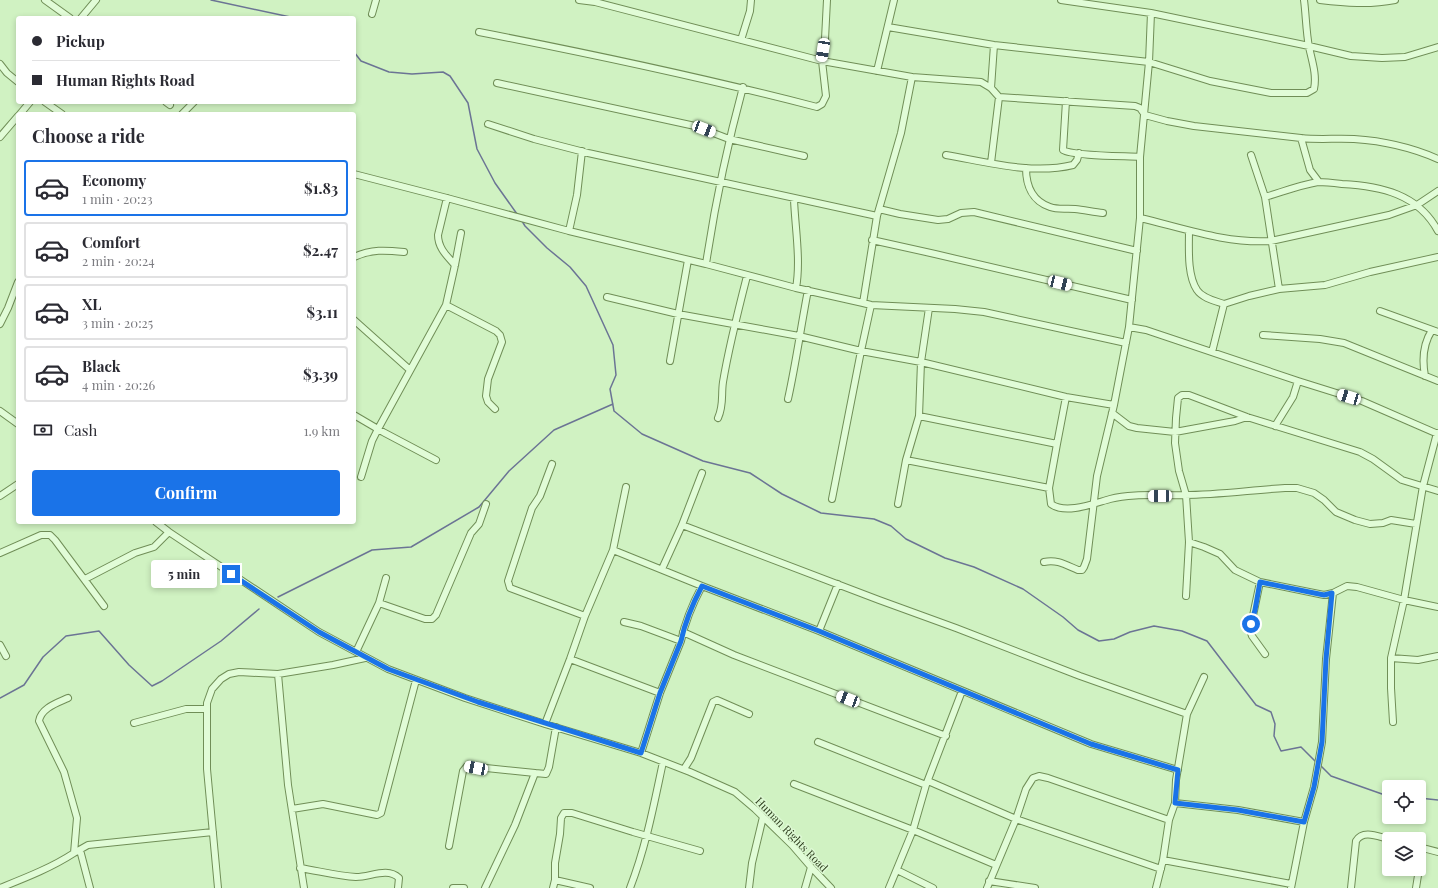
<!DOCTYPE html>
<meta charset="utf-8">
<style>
:root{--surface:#fff;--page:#f7f7f7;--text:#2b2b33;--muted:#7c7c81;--line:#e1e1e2;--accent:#1a73e8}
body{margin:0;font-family:"Playfair Display",serif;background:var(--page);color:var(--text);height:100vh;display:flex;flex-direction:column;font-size:15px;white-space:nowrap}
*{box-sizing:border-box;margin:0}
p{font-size:13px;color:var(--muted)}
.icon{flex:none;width:22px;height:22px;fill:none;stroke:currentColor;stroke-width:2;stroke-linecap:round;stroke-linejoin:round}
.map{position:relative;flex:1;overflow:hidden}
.drawer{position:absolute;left:16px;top:112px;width:340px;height:412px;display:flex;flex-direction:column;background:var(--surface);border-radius:4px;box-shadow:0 2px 6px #0003}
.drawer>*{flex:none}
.guide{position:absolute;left:16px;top:16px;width:340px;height:88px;border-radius:4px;box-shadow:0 2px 6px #0003;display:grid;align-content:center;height:88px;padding:0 16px;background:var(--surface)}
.buttons{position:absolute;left:1382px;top:780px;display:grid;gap:8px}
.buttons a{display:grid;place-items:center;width:44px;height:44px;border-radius:4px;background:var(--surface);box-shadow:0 2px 6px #0003;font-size:20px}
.end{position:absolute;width:18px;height:18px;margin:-9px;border:5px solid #1a73e8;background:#fff;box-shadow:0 0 0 2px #fff}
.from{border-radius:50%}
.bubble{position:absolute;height:28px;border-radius:4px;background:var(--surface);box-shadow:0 2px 6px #0003;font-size:13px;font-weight:700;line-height:28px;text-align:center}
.car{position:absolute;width:12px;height:24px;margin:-12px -6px;border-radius:5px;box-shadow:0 0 3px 1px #0007;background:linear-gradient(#fff 24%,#345 0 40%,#fff 0 76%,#345 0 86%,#fff 0)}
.guide b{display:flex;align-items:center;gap:14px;height:38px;font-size:15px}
.guide b+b{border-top:1px solid var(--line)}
.guide i{width:10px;height:10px;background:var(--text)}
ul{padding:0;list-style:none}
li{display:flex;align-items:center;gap:12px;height:56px;margin:0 8px 6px;padding:0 8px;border:2px solid var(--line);border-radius:4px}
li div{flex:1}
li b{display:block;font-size:15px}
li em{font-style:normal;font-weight:700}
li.current{border-color:var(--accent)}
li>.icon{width:36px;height:36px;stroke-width:1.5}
h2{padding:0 16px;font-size:18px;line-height:48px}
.pay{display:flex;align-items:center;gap:10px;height:44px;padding:0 16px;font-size:15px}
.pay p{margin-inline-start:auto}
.cta{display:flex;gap:8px;margin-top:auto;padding:8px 16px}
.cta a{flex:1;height:46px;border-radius:4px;background:var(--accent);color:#fff;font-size:16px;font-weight:700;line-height:46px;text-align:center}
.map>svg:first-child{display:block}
</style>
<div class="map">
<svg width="1438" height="888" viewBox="0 0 1438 888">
<rect width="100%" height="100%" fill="#d0f2c2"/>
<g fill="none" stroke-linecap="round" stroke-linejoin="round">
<path stroke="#6b7494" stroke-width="1.5" d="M211,0l84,18
M354,52l7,9 28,11 23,2 31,-2 7,4 18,27 9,46 18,34 22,31
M522,221l3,5 22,22 23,19 16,19 27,59 3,30 -6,14 4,22 28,23 61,27 47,12 32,21 39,19 53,6 17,7 15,13 39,19 29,9 49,22 40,28 15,13 21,11 15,-2 16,-7 24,-6 28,5 25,10 49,64 15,7 4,12 -1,12 7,15 20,-4 15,15
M278,597l94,-47 39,-3 68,-40 30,-36 45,-41 59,-26
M0,698l24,-13 19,-28 23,-21 33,-5 30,34 23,21 10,-5 59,-40 38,-32
M1321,766l10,10 51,18 7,1
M1419,798l19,2"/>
<g stroke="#708e57" stroke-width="8">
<path id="minor" d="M45,0l25,18
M579,0l16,2 227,59 90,16 69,5 10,6 8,9 136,9 5,2 5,7 22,6 27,5 107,12c18,2 35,0 53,1 30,2 57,8 84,20
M1061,0l90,13 158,33 42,10 31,2 23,-1 33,-10
M1320,0c25,3 50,5 75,0
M372,14l4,-14
M81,18l15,-18
M888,27l106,18 155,17 61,19 61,12h36l7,-4c3,-14 -2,-28 -5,-42 -3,-16 -3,-32 -5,-47
M479,32c113,22 226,46 338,75l5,-3 4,-8 -4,-35 3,-22 2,-39
M741,40l9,-29 1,-11
M0,64l7,9 11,9
M877,71l17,-71
M497,83l198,43 34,13 75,17
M991,88l3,-43
M1066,101l-3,49c9,6 63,6 77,7
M45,102l17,12
M166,102l4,3
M20,114l10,-12
M182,114l12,-12
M488,124l46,15 54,14 289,63
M0,137l18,-21
M1301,138l9,32 9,12
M946,155c41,7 86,20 127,10l4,-5 2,-7
M1251,155l14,42 14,92
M991,163l8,-66
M1026,168c0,17 6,33 24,39 8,3 17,1 25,2 9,1 19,3 28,4
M354,174l93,24 122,33 137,33 90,24 67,15 8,2 84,4 29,3 142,31
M1265,197c17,-5 35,-12 53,-15 7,0 16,1 24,2 39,2 76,10 96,47
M447,198l-9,37c0,13 9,21 17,30
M794,199c1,28 7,61 2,89
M879,209l21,5 38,6 10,-1 13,-6 13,-1 163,39
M1140,218c43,10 86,26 131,23l118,-26 28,-10 21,-14
M569,231l8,-36 5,-44
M1189,231c0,17 -2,44 8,59 5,8 18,11 27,14
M872,240l63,14 197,46
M354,257c18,-8 31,-7 50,-5
M706,264c9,-60 21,-118 37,-177
M607,297l71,17 121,22 62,15 60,11 145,35 48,8
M863,303l14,-87 24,-83 11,-56
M446,305l50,26 4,4 2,7 -14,37 -2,17 2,6 7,7
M1380,311l58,21
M354,320l56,50
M0,324l8,-16 10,-26
M1129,327l17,3 152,51 64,20 76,33
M1263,335l57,4 24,4 94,38
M1212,352l12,-48 25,-8 30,-7 46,-4 45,-13 68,-15
M670,361l18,-101
M1425,376c-3,-16 -2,-32 7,-46
M788,399c8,-36 13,-73 20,-109
M0,411l18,13
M1112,413l17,13 8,2 38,4 60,-11 12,-4
M354,415l29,17 53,28
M919,416l138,28 9,-47
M718,418c6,-13 3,-23 5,-36 6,-36 15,-71 24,-106
M1275,426l18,-29 5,-16
M906,460l143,28 8,-44
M552,464l-12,32 -8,12 -24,73 2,7 75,28
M361,477l11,-36 6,-12 68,-124 9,-40 6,-32
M1049,488l2,16c15,11 44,-1 59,-5 23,-6 50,-3 74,-4 34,0 67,-5 101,-7h12l17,5 10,7 12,12 19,8 15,4 13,-1 8,-3 25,4
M0,496l18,-12
M832,499l29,-148 10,-46
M898,504l8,-44 13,-44 2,-54 8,-54
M156,522l13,10 150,100 69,37 77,29 80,26 96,29 49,19 45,20 20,17 37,36 19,22 20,21
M682,525l197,75 77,28 124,48 107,38
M1189,542l15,5 16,7 15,16 25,12 64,13 9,-2 14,-7 10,1 47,13 34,7
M613,550l89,36 117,45 272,113 87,26
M0,553l41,-18h9l5,5 49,66
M1044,562c13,-3 22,3 34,8h4l2,-3 3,-8 10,-83 17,-71 15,-78 11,-109v-61l9,-95 2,-49
M662,569l20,-44 20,-52
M85,579l50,-26 19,-6 15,-15
M1260,582l-10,48 2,6 13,18
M1186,596l3,-54 -3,-47 -7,-24 -4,-28 1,-25 2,-20 4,-3h7l58,22 113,35 13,7 29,21 36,11
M379,603l46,16h7l4,-4 35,-82 8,-9 7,-20
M624,622l17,4 40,15
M819,631l19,-47
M683,632l51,23 212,81
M0,645l6,11
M356,652l23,-49 7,-25
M1391,658l27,2 20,-4
M570,659l90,34
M278,674l10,111 16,103
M1393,722l-2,-34v-30l13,-58 19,-114 14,-53
M134,723l52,-14h21
M545,724l25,-65 15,-43 28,-66 13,-63
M818,742l108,43
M641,753l19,-60 21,-52c4,-19 12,-38 21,-55
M684,769l7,-11 22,-56 4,-2 32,14
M928,781l88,38 145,50
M794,784l119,46 83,35
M1175,803l63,7 66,12
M292,809l31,-5 54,11 4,-2 35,-133
M449,846l14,-75 4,-5 68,7
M1419,847l19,5
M80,850l10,38
M74,853l14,-8 125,-13
M1163,860l128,24
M300,868c19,3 38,8 56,9 15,0 31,-10 43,1l-1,10
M1419,869l3,-21
M897,870l36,18
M555,880l35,8
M989,881l46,7
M0,888c25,-10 51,-20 74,-35l3,-35 -13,-46 -25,-51c2,-13 18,-18 29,-23
M218,888l-11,-119v-66l5,-14 9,-10 8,-5 10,-2 39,2 55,-9 32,-7
M453,888h11
M485,888l30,-63 20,-52 11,1 3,-7 7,-40
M553,888l2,-8v-17l5,-29 1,-16 3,-5h8l61,19 67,19
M630,888c16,-41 24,-84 33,-126
M749,888l3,-25 11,-46
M805,888l6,-21
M889,888l24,-58 13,-45 36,-94
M987,888l29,-69 10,-30 7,-11 6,-2 9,2 121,42
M1156,888l7,-28 6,-40 6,-17 1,-23 11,-66 17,-37
M1291,888l13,-66 10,-35 8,-45 4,-83 7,-66
M1351,888l5,-47c7,-12 23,-4 33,-2
M1416,888l3,-19"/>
</g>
<use href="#minor" stroke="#e1fcd7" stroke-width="6"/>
</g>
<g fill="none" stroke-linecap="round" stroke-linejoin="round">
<path stroke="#1a73e8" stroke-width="5" d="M231,574l88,58 69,37 90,33 163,51 19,-60 21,-52c4,-19 12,-38 21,-55l117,45 272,113 87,26 -3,33 63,7 66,12 10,-35 8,-45 4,-83 6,-66 -8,2 -64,-13 -5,28 -4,14"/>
</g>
<g text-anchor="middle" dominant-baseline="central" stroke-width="3" stroke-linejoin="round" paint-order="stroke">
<g font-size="11" fill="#2d3c1d" stroke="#ddf9d3">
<text transform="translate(792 834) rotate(46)">Human Rights Road</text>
</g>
</g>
</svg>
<div class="buttons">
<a><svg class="icon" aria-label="locate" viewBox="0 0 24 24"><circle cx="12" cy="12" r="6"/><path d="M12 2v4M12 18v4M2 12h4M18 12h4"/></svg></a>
<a><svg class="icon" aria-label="layers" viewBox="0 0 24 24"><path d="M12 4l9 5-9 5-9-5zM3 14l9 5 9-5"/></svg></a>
</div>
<i class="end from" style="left:1251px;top:624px"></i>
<i class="end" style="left:231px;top:574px"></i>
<div class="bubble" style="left:151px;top:560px;width:66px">5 min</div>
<i class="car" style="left:823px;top:50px;rotate:189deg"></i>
<i class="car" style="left:704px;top:129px;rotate:111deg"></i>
<i class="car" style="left:1060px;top:283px;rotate:104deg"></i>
<i class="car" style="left:1349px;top:397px;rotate:287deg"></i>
<i class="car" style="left:1160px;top:496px;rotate:269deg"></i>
<i class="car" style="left:848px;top:699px;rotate:291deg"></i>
<i class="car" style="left:476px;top:768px;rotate:281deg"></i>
<div class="guide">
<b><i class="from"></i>Pickup</b>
<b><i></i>Human Rights Road</b>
</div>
<section class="drawer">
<h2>Choose a ride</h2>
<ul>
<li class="current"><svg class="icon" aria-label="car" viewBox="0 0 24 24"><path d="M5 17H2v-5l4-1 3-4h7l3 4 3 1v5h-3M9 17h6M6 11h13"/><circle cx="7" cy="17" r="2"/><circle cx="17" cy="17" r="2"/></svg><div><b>Economy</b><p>1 min · 20:23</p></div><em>$1.83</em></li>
<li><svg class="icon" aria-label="car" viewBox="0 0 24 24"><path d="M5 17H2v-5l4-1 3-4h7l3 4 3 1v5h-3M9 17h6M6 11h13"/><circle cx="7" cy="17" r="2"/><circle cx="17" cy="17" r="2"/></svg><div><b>Comfort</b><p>2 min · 20:24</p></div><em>$2.47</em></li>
<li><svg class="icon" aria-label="car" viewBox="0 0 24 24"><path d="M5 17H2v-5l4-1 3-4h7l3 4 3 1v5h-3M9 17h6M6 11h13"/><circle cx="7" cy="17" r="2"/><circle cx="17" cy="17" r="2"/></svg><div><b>XL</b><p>3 min · 20:25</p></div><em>$3.11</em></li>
<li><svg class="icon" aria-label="car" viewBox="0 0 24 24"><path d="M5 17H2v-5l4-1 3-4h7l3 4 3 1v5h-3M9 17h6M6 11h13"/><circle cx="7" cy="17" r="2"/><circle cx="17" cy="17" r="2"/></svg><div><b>Black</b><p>4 min · 20:26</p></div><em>$3.39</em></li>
</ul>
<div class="pay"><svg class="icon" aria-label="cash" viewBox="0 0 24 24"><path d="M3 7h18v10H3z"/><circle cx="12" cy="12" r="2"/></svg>Cash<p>1.9 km</p></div>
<div class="cta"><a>Confirm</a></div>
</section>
</div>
